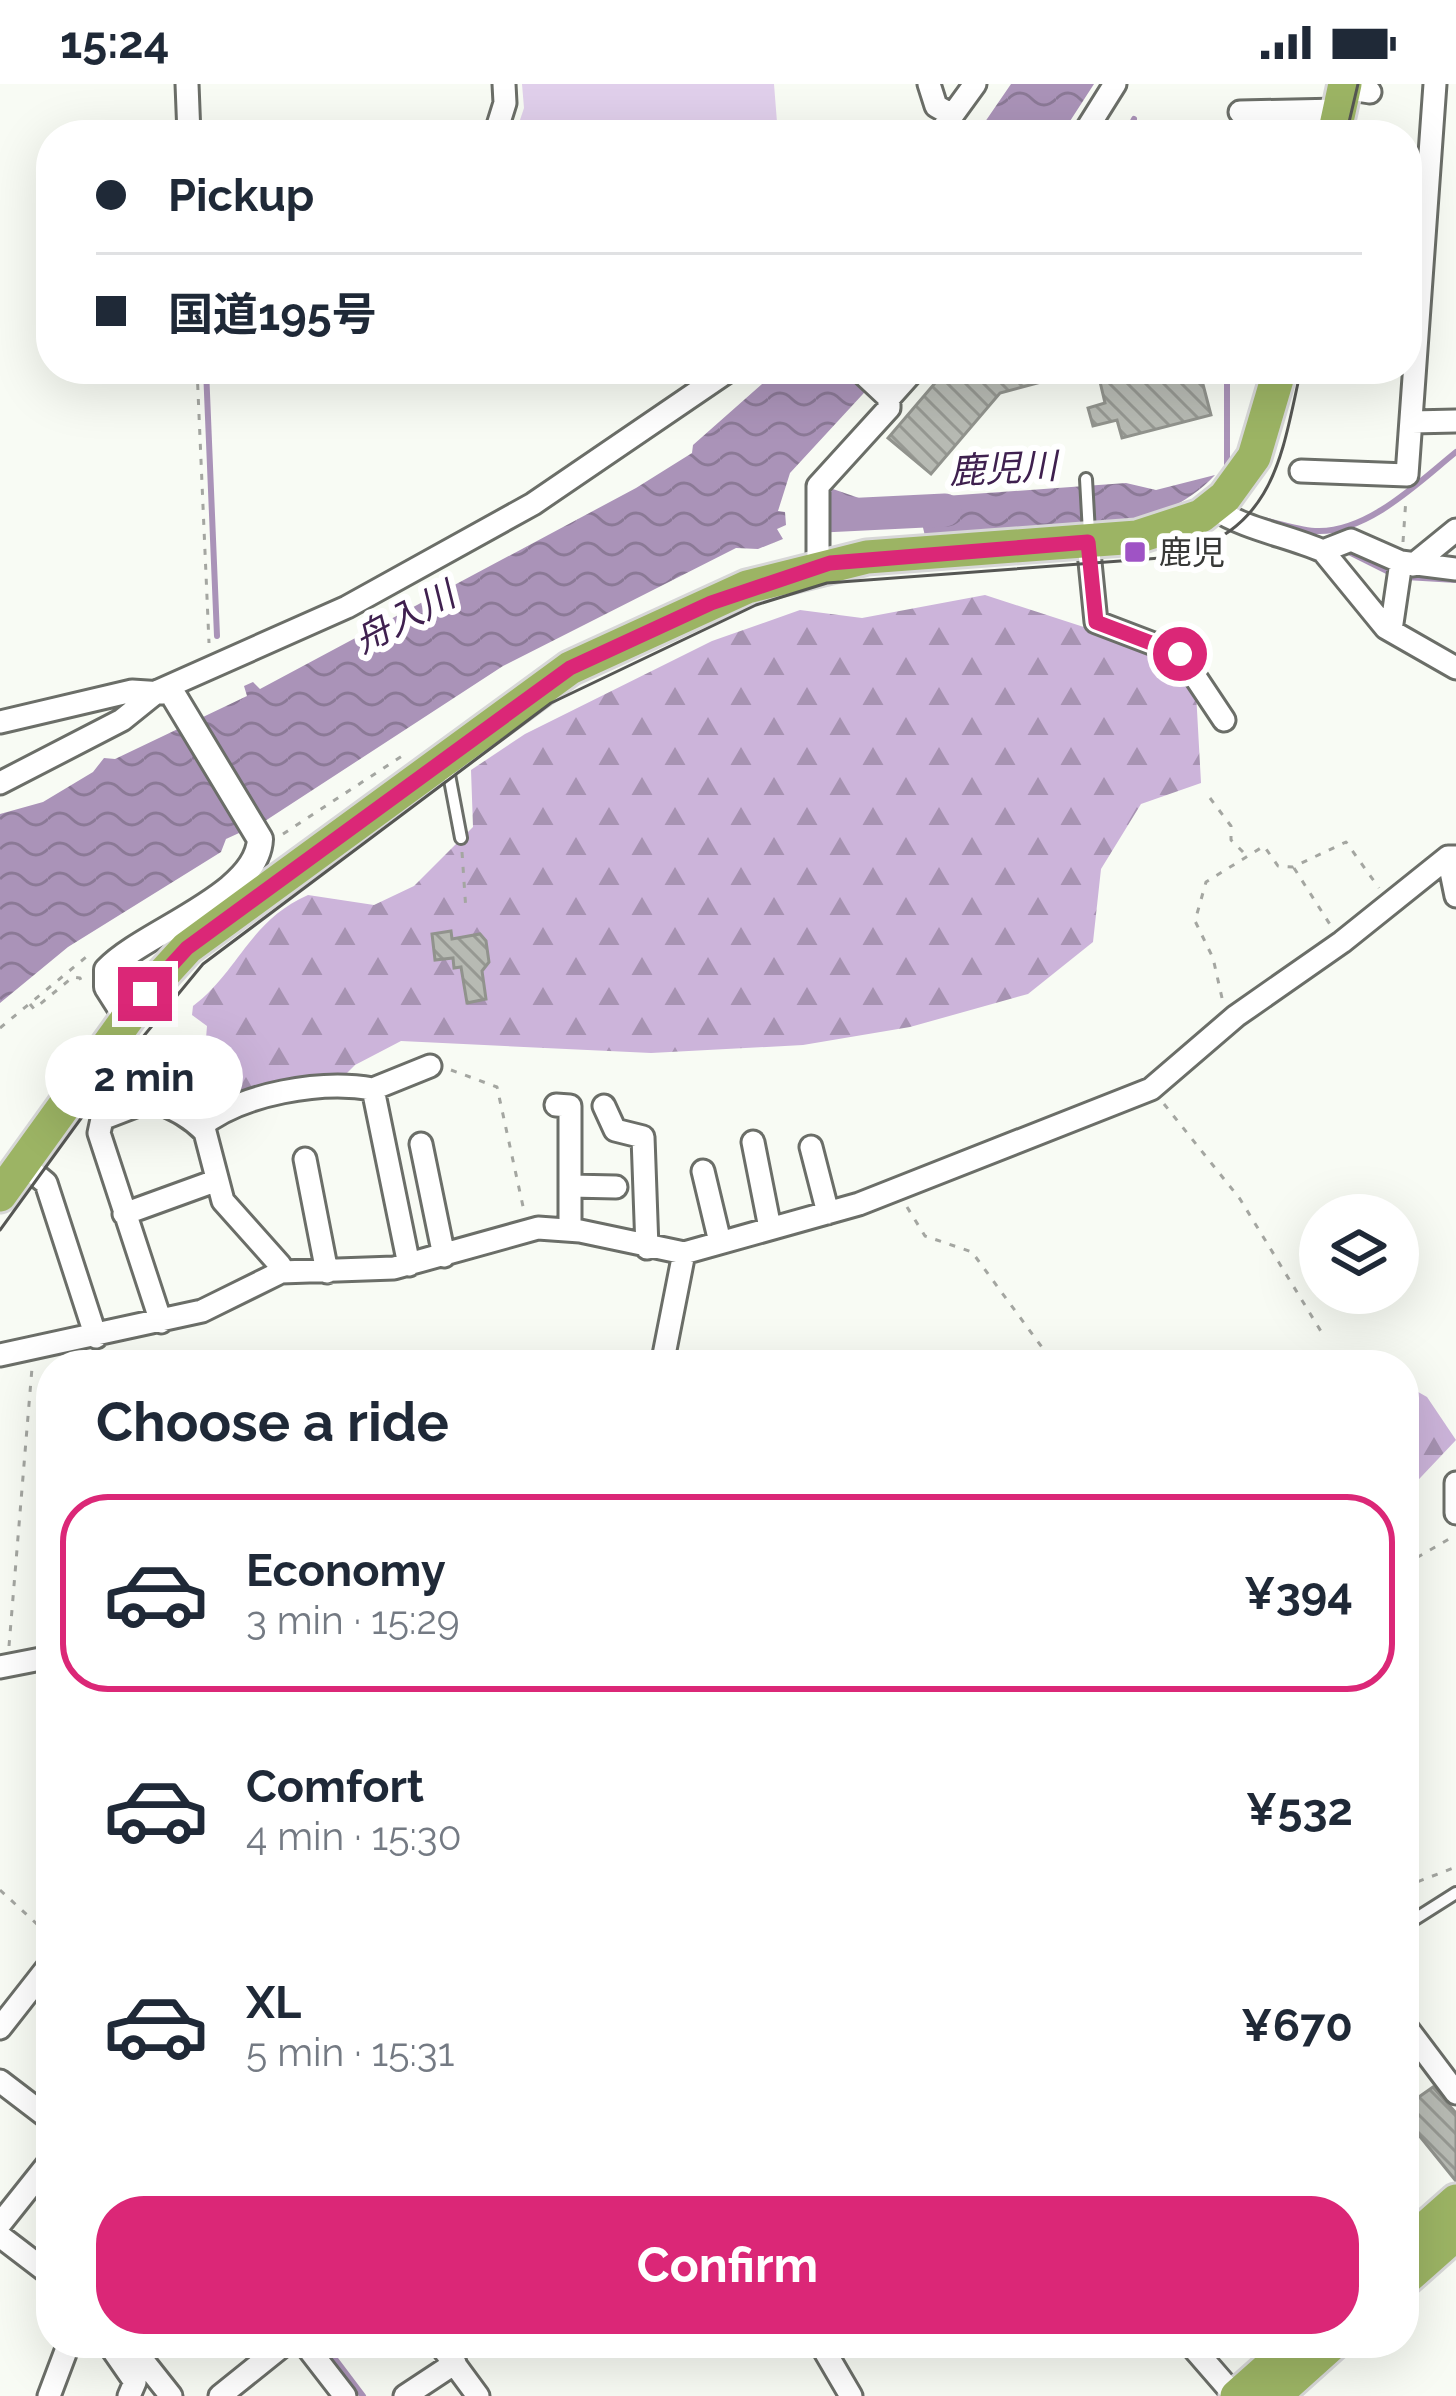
<!DOCTYPE html>
<meta charset="utf-8">
<style>
:root{--surface:#fff;--page:#f6f6f7;--text:#1f2937;--muted:#747a83;--line:#e0e1e3;--accent:#db2777}
body{margin:0;font-family:Raleway,"Noto Sans JP",sans-serif;background:var(--page);color:var(--text);height:100vh;display:flex;flex-direction:column;font-size:45px;white-space:nowrap}
*{box-sizing:border-box;margin:0}
p{font-size:39px;color:var(--muted)}
.icon{flex:none;width:66px;height:66px;fill:none;stroke:currentColor;stroke-width:2;stroke-linecap:round;stroke-linejoin:round}
.map{position:relative;flex:1;overflow:hidden}
.panel{position:absolute;left:36px;top:1266px;width:1383px;height:1008px;display:flex;flex-direction:column;background:var(--surface);border-radius:48px;box-shadow:0 12px 48px #0002}
.panel>*{flex:none}
.hud{position:absolute;left:36px;top:36px;width:1386px;height:264px;border-radius:48px;box-shadow:0 12px 48px #0002;display:grid;align-content:center;height:264px;padding:0 60px;background:var(--surface)}
.fabs{position:absolute;left:1299px;top:1110px;display:grid;gap:24px}
.fabs a{display:grid;place-items:center;width:120px;height:120px;border-radius:50%;background:var(--surface);box-shadow:0 12px 48px #0002;font-size:60px}
.end{position:absolute;width:54px;height:54px;margin:-27px;border:15px solid #db2777;background:#fff;box-shadow:0 0 0 6px #fff}
.from{border-radius:50%}
.bubble{position:absolute;height:84px;border-radius:42px;background:var(--surface);box-shadow:0 12px 48px #0002;font-size:39px;font-weight:700;line-height:84px;text-align:center}
.hud b{display:flex;align-items:center;gap:42px;height:114px;font-size:45px}
.hud b+b{border-top:3px solid var(--line)}
.hud i{width:30px;height:30px;background:var(--text)}
ul{padding:0;list-style:none}
li{display:flex;align-items:center;gap:36px;height:198px;margin:0 24px 18px;padding:0 36px;border:6px solid transparent;border-radius:48px}
li div{flex:1}
li b{display:block;font-size:45px}
li em{font-style:normal;font-weight:700}
li.on{border-color:var(--accent)}
li>.icon{width:108px;height:108px;stroke-width:1.5}
h2{padding:0 60px;font-size:54px;line-height:144px}
.action{display:flex;gap:24px;margin-top:auto;padding:24px 60px}
.action a{flex:1;height:138px;border-radius:48px;background:var(--accent);color:#fff;font-size:48px;font-weight:700;line-height:138px;text-align:center}
.status{display:flex;justify-content:space-between;align-items:center;height:84px;padding:0 60px;background:var(--surface);direction:ltr}
.status svg{height:33px;fill:currentColor}
.map>svg:first-child{display:block}
</style>
<div class="status"><b>15:24</b><svg viewBox="0 0 49 12"><path d="M0 12V9h3v3zM5 12V6h3v6zM10 12V3h3v9zM15 12V0h3v12zM26 1h20v11H26zM47 4h2v5h-2z"/></svg></div>
<div class="map">
<svg width="1456" height="2312" viewBox="0 0 1456 2312">
<defs>
<pattern id="forest-firs" width="22" height="20" patternUnits="userSpaceOnUse" patternTransform="scale(3)"><rect width="22" height="20" fill="#ccb4da"/><path d="M5 1l3.5 6h-7zM16 11l3.5 6h-7z" fill="#a793b2"/></pattern>
<pattern id="water-waves" width="16" height="10" patternUnits="userSpaceOnUse" patternTransform="scale(3)"><rect width="16" height="10" fill="#aa93b8"/><path d="M0 5q4-4 8 0t8 0" fill="none" stroke="#8b7996"/></pattern>
<pattern id="building-back-hatch" width="6" height="6" patternUnits="userSpaceOnUse" patternTransform="scale(3)"><rect width="6" height="6" fill="#b7bab3"/><path d="M-1 5l2 2M0 0l6 6M5-1l2 2" fill="none" stroke="#969892"/></pattern>
</defs>
<rect width="100%" height="100%" fill="#f8fbf4"/>
<path fill="#e0cfeb" d="M522,0h252l4,51h-263l9,-27z"/>
<path fill="url(#forest-firs)" d="M985,511l145,47 66,50 5,91 -60,21 -40,65 -8,73 -65,52 -118,33 -107,18 -152,8 -250,-12 -46,24 -18,18 -120,25 -13,-45 3,-37 -15,-11 1,-9c46,-35 56,-85 115,-111l66,10 40,-19 59,-59 -2,-57 54,-36 187,-93 88,-31 62,8z
M1404,1300l23,13 29,43 -52,55z"/>
<path fill="url(#water-waves)" d="M1011,0h83l-33,51h-85z
M779,285h107l-96,104 -12,38 7,1 1,13 -9,4 6,10 -25,10 -22,-1 -233,118 -238,155 -39,18 -5,13 -153,95 -68,56v-189l43,-12 50,-30 11,-14 11,1 132,-63 -3,-10 9,-4 7,7 376,-201 56,-35 1,-8z
M1215,391c-67,73 -200,56 -290,61l-6,-25 -72,3v17l-23,-7 -3,-23 9,-13 29,10 30,2 237,-17 30,7z"/>
<g fill="none" stroke-linecap="round" stroke-linejoin="round">
<path stroke="#aa93b8" stroke-width="6" d="M1126,51l8,-16
M206,285l11,267
M1227,380v-95
M1263,436c17,3 37,11 55,11 51,1 102,-50 138,-79
M1349,468l44,22
M1406,493l50,3
M323,2259l40,53"/>
<path stroke="#aa93b8" stroke-width="33" d="M823,432l122,-6"/>
</g>
<path fill="url(#building-back-hatch)" stroke="#91938d" stroke-width="3" d="M947,285h124v5l-71,19 -69,81 -43,-36z
M1097,285h102l12,46 -89,23 -5,-18 -24,6 -5,-18 17,-5z
M451,847l1,8 28,-5 6,7 3,21 -7,9 4,28 -19,4 -6,-36 -7,1 -1,-10 -18,2 -3,-26z
M1433,2003l23,26v68l-51,-63 9,-6 -5,-8z"/>
<g fill="none" stroke-linecap="round" stroke-linejoin="round">
<g stroke="#6b6e68" stroke-width="16">
<path id="service" d="M1086,395l3,54
M447,680l14,74
M1404,1842l52,-33"/>
</g>
<g stroke="#6b6e68" stroke-width="27">
<path id="minor" d="M187,0l2,51
M929,0l7,22 16,9
M1344,4l26,4
M1240,28l99,-2
M495,51l10,-32 -1,-19
M938,51l37,-51
M1083,51l32,-51
M858,285l31,29
M1412,338l44,-1
M1301,387l106,4 28,-391
M1213,424c34,22 73,27 110,43l28,-11 50,22 55,7
M1088,458l8,80 84,32 44,66
M1323,467l63,77 70,40
M1413,481l43,-35
M818,482v-80l71,-78v-10l26,-29
M1391,546l10,-68
M0,638l132,-31 31,2
M0,699l122,-63 36,-29 189,-84 186,-103 198,-135
M1455,773h-7l8,39
M114,954c11,76 49,51 91,94l18,69 57,64 1,7 113,-4 144,-40 42,3 104,22 -22,112
M373,1005l57,-23
M146,1018l-44,17 -3,14 62,189
M556,1021l14,1v123
M604,1022l11,24 28,7 4,111
M200,1043c42,-34 121,-47 173,-38l36,176
M753,1058l17,86
M421,1060l23,112
M811,1063l17,66
M305,1075l22,113
M23,1080l23,19 50,154
M703,1087l17,71
M570,1102l46,1
M124,1130l91,-33
M684,1169l175,-49 292,-115 85,-73 106,-74 106,-85
M0,1271l202,-44 79,-39
M1456,1399v30
M0,1583l51,-10
M1404,1940l52,69
M0,1944l51,-65
M0,1997l51,39
M0,2140l51,-64
M0,2152l51,39
M108,2259l27,39 -6,14
M129,2259l42,53
M304,2259l41,53
M439,2259l39,53
M820,2259l31,53
M1189,2259l46,53
M49,2312l20,-53
M220,2312l66,-53
M405,2312l50,-33"/>
</g>
<g stroke="#6b6e68" stroke-width="30">
<path id="tertiary" d="M128,936l-21,-33v-17c37,-39 151,-74 153,-131l-85,-141"/>
</g>
<g stroke="#d7d7d7" stroke-width="39">
<path id="trunk" d="M1334,51l11,-51
M0,1111l145,-201 42,-46 383,-280 177,-81 120,-30 270,-20 64,-21 24,-19 29,-40 26,-88
M1404,2163l52,-46
M1404,2196l52,-46
M1237,2312l60,-53
M1274,2312l59,-53"/>
</g>
<path stroke="#a4a6a1" stroke-width="3" stroke-dasharray="6 9" stroke-linecap="butt" d="M197,285l12,274
M1403,458l3,-44
M1210,714l21,28v14l15,15
M283,750l122,-80
M462,768l4,59
M1294,784l37,58
M1222,914l-9,-40 -18,-37 11,-39 58,-36 14,20 15,1 53,-25 33,46
M30,920l4,5 39,-32 7,1 4,10
M0,944l91,-75
M451,986l46,17 27,124
M1164,1020l76,95 82,134
M907,1123l18,29 47,16 83,113
M1404,1481l52,-30
M9,1562l23,-278
M1404,1803l52,-20
M0,1806l51,47"/>
<use href="#service" stroke="#fff" stroke-width="10"/>
<use href="#minor" stroke="#fff" stroke-width="21"/>
<use href="#tertiary" stroke="#fff" stroke-width="24"/>
<use href="#trunk" stroke="#9cb464" stroke-width="33"/>
<path stroke="#555653" stroke-width="3" d="M1346,51l12,-51
M0,1146l119,-164 84,-102 348,-261 205,-98 71,-22 347,-26c101,-29 107,-98 127,-188"/>
</g>
<g fill="none" stroke-linecap="round" stroke-linejoin="round">
<path stroke="#db2777" stroke-width="15" d="M145,910l42,-46 383,-280 141,-65 119,-40 258,-21 8,80 84,32"/>
</g>
<rect fill="#9f53c5" stroke="#fff" stroke-width="4.5" x="1123" y="456" width="24" height="24" rx="6"/>
<g text-anchor="middle" dominant-baseline="central" stroke-width="12" stroke-linejoin="round" paint-order="stroke">
<g font-size="33" fill="#383937" stroke="#fff" text-anchor="start">
<text x="1159" y="468">鹿児</text>
</g>
<g font-size="36" font-style="italic" fill="#3f204f" stroke="#fff">
<text transform="translate(1003 384) rotate(-3)">鹿児川</text>
<text transform="translate(404 533) rotate(-28)">舟入川</text>
</g>
</g>
</svg>
<div class="fabs">
<a><svg class="icon" aria-label="layers" viewBox="0 0 24 24"><path d="M12 4l9 5-9 5-9-5zM3 14l9 5 9-5"/></svg></a>
</div>
<i class="end from" style="left:1180px;top:570px"></i>
<i class="end" style="left:145px;top:910px"></i>
<div class="bubble" style="left:45px;top:951px;width:198px">2 min</div>
<div class="hud">
<b><i class="from"></i>Pickup</b>
<b><i></i>国道195号</b>
</div>
<section class="panel">
<h2>Choose a ride</h2>
<ul>
<li class="on"><svg class="icon" aria-label="car" viewBox="0 0 24 24"><path d="M5 17H2v-5l4-1 3-4h7l3 4 3 1v5h-3M9 17h6M6 11h13"/><circle cx="7" cy="17" r="2"/><circle cx="17" cy="17" r="2"/></svg><div><b>Economy</b><p>3 min · 15:29</p></div><em>¥394</em></li>
<li><svg class="icon" aria-label="car" viewBox="0 0 24 24"><path d="M5 17H2v-5l4-1 3-4h7l3 4 3 1v5h-3M9 17h6M6 11h13"/><circle cx="7" cy="17" r="2"/><circle cx="17" cy="17" r="2"/></svg><div><b>Comfort</b><p>4 min · 15:30</p></div><em>¥532</em></li>
<li><svg class="icon" aria-label="car" viewBox="0 0 24 24"><path d="M5 17H2v-5l4-1 3-4h7l3 4 3 1v5h-3M9 17h6M6 11h13"/><circle cx="7" cy="17" r="2"/><circle cx="17" cy="17" r="2"/></svg><div><b>XL</b><p>5 min · 15:31</p></div><em>¥670</em></li>
</ul>
<div class="action"><a>Confirm</a></div>
</section>
</div>
